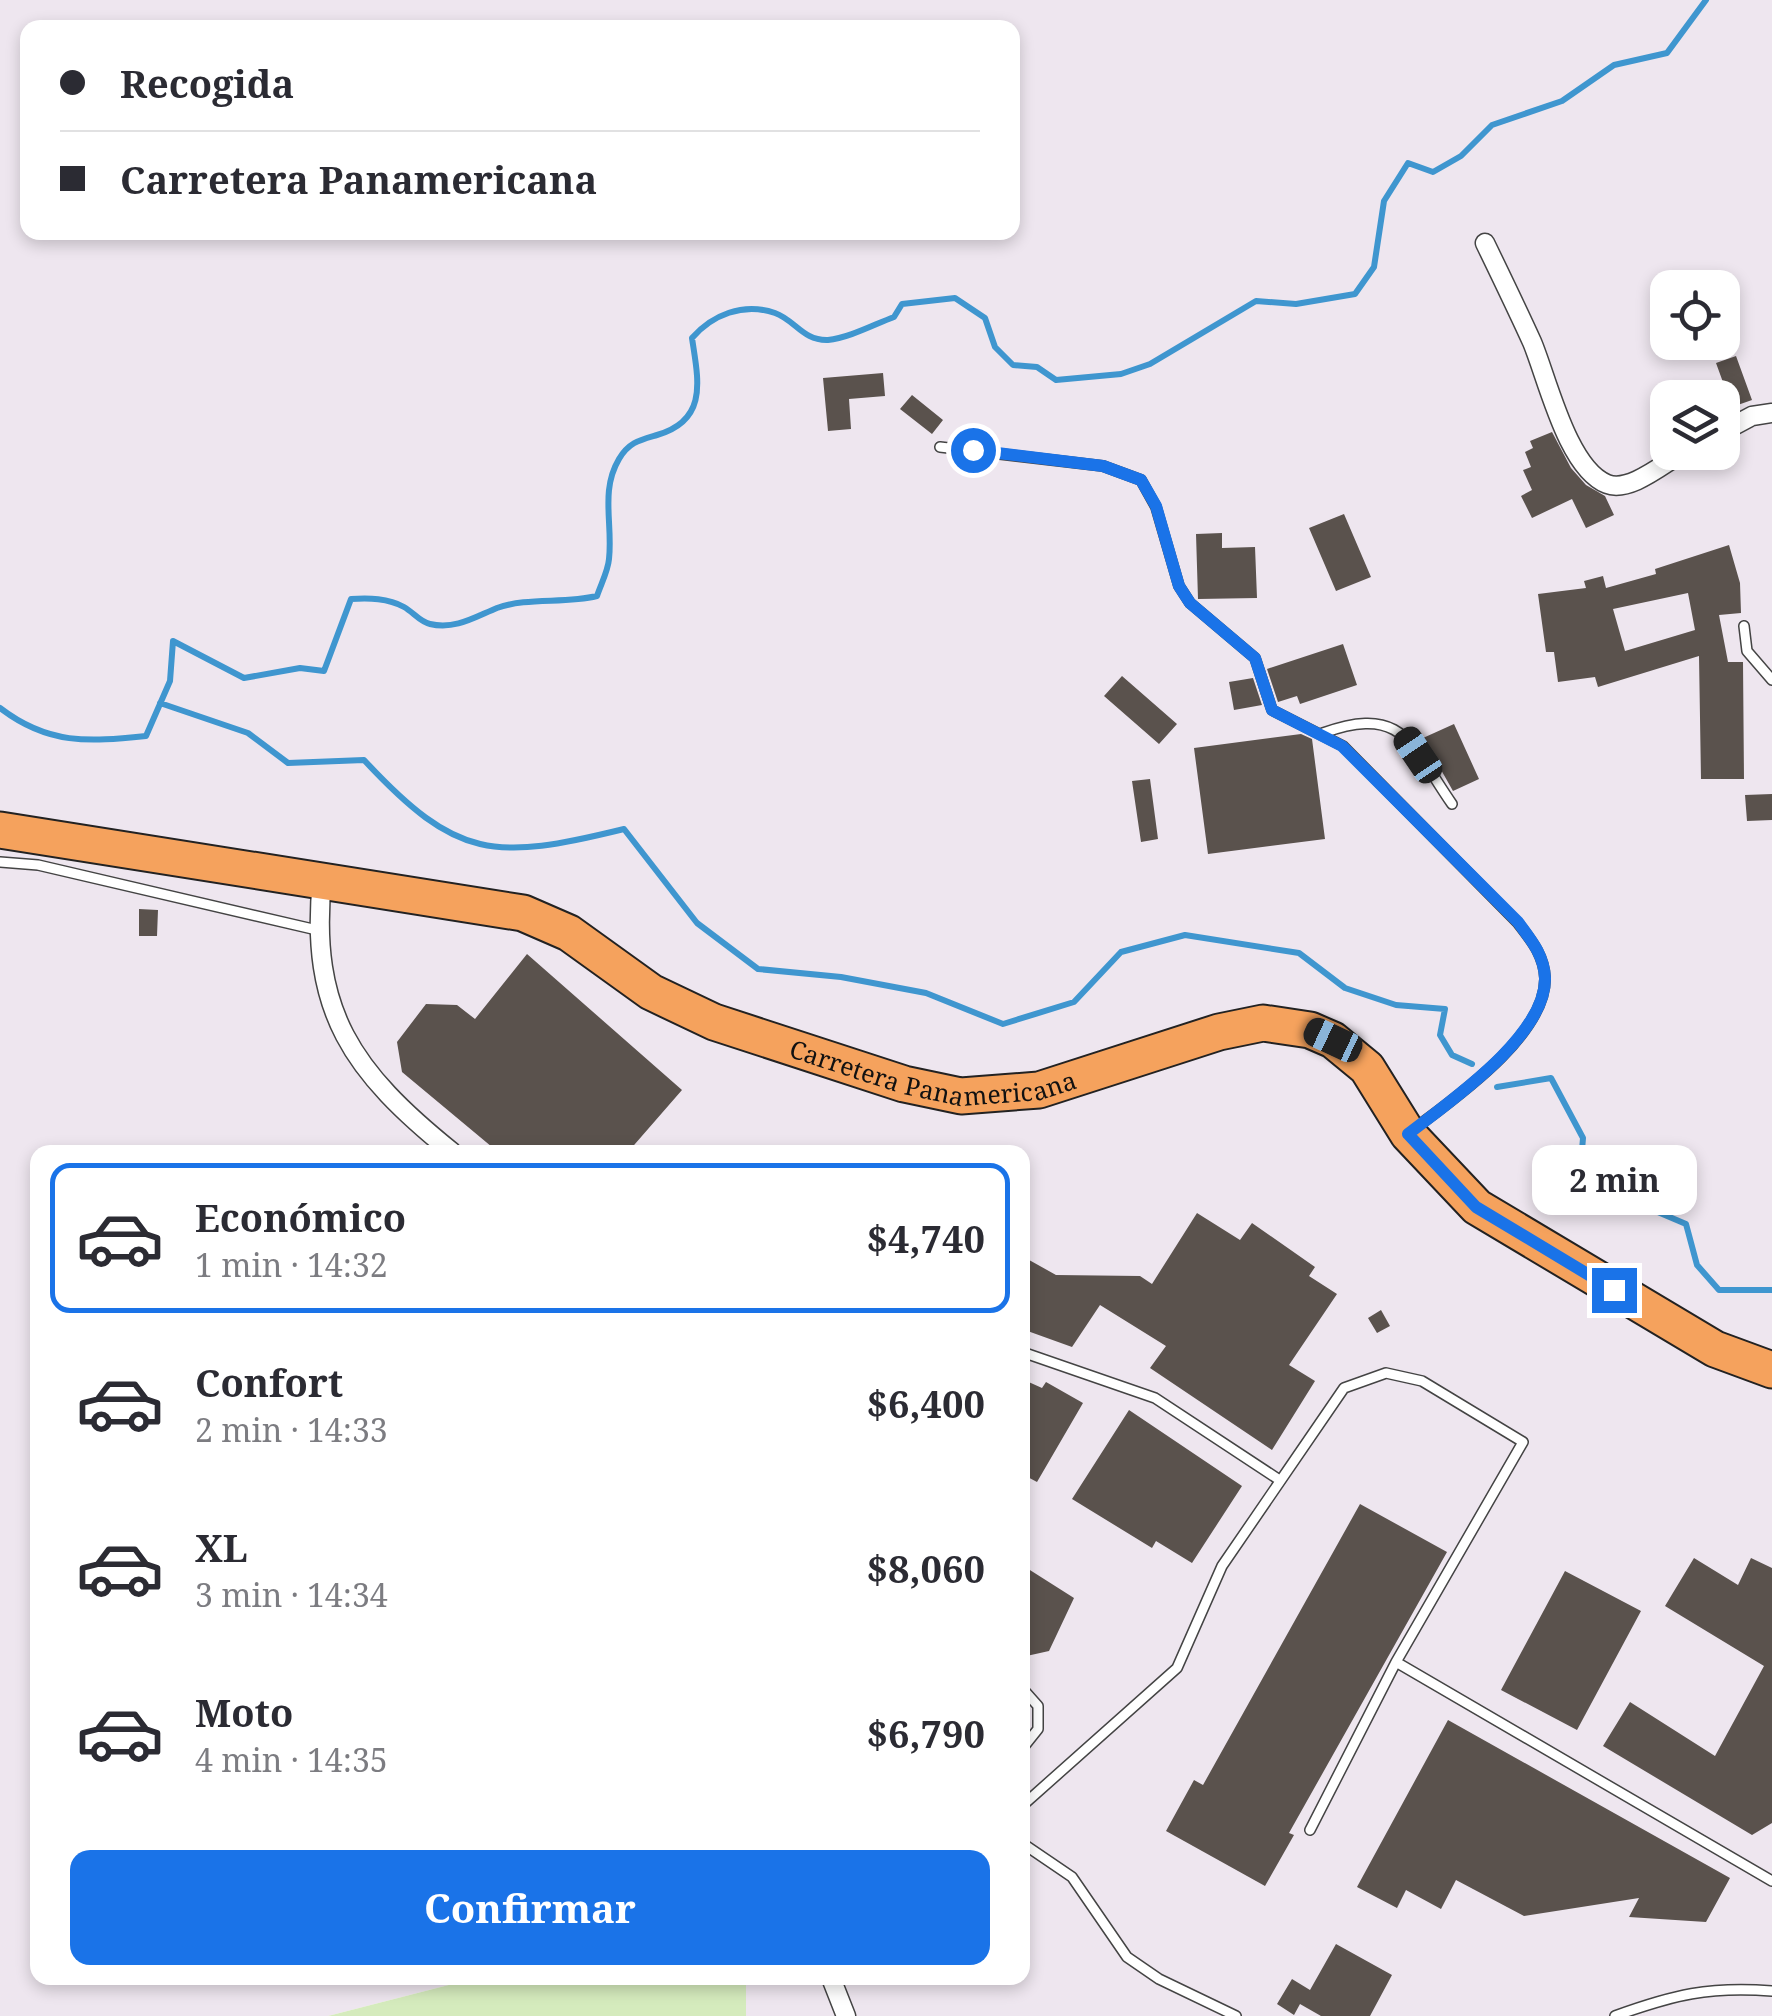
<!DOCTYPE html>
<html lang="es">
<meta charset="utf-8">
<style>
:root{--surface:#fff;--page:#f2f2f3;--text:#2b2b33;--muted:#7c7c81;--line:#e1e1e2;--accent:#1a73e8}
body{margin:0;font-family:"Noto Serif",serif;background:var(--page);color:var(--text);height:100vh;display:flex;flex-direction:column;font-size:38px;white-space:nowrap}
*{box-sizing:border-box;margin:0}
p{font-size:32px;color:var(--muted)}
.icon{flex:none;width:55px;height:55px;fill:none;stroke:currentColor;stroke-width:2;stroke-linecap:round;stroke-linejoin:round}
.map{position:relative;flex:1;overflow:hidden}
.details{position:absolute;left:30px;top:1145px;width:1000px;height:840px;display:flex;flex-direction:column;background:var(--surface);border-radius:20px;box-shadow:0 5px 15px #0003}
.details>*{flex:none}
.top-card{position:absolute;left:20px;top:20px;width:1000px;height:220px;border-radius:20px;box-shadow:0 5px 15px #0003;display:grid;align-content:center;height:220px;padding:0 40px;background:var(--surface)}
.buttons{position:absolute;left:1650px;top:270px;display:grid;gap:20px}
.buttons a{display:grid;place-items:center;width:90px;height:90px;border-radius:20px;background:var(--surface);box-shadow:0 5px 15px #0003;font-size:50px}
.end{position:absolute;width:45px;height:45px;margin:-22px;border:12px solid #1a73e8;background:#fff;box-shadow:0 0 0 5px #fff}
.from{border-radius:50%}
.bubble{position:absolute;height:70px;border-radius:20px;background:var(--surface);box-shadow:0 5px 15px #0003;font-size:32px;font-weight:700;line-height:70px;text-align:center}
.car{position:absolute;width:30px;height:60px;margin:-30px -15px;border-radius:12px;box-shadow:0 0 8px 2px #0007;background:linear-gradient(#222 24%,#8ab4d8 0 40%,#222 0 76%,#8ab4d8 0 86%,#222 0)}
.top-card b{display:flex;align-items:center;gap:35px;height:95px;font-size:38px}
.top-card b+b{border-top:2px solid var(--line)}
.top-card i{width:25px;height:25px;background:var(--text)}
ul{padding:18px 0 0;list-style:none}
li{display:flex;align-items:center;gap:30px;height:150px;margin:0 20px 15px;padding:0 20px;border:5px solid transparent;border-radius:20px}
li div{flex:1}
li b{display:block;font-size:38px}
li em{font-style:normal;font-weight:700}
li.selected{border-color:var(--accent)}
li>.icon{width:90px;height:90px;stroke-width:1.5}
.button{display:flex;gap:20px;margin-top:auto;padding:20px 40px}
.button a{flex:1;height:115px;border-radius:20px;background:var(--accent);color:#fff;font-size:40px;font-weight:700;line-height:115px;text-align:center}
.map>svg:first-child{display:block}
</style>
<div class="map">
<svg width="1772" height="2016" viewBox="0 0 1772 2016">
<rect width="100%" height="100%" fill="#fffdf5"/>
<path fill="#eee6ef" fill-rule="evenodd" d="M0,0h1772v2016h-1026v-38h276v-826h-984v826h438l-148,38h-328zM28,28h984v204h-984zM1668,288h54v54h-54zM1668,398h54v54h-54z"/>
<path fill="#d5ebbd" d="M476,1978h270v38h-418z"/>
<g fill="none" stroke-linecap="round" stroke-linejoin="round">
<path stroke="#3f96cf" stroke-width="6" d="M160,703l88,30 40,30 76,-3c93,100 130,101 260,69l73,94 61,46 83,8 85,16 77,31 71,-22 47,-50 64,-17 114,18 46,35 51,17 49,4 -5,26 12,20 20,9
M0,708c48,37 88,34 146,28l24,-55 3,-40 71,37 56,-10 24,3 27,-72c18,-1 37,-1 53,8 9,5 16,15 26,17 25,6 45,-7 67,-16 31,-11 67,-4 100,-12 4,-12 11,-25 12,-37 4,-35 -9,-68 10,-100 10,-17 21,-19 38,-24 52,-15 41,-56 35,-97 20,-23 51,-36 83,-25 20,7 28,28 53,27 21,-2 47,-16 66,-23l8,-13 53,-6 30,20 10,29 18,18 24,2 19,13 65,-6 29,-10 106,-63 40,3 59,-10 19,-27 10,-66 24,-38 25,9 28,-16 31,-31 70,-24 52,-36 53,-12 39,-53
M1497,1087l54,-9 32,60 -4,49 35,20h32l40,17 11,41 22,25h53"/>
</g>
<path fill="#5a524d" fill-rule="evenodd" d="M1736,356l16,44 -20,7 -16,-44z
M883,373l2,23 -36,3 2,30 -23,2 -5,-53z
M912,395l31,25 -11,14 -32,-25z
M1552,432l19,36 15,17 19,11 9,19 -28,13 -14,-29 -40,19 -11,-22 11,-6 -9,-20 8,-3 -6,-15 8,-4 -3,-7z
M1344,514l27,63 -35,14 -27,-63z
M1222,533v15l33,-1 2,51 -59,1 -2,-65z
M1729,545l11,38 1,30 -22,2 9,47h15l1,117h-43l-2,-123 -101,31 -3,-10 -37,5 -4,-30h-8l-8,-58 48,-6 -2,-7 19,-5 3,12 50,-14 -1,-5zM1688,593l7,37 -70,21 -12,-42z
M1343,644l14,41 -57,19 -3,-8 -19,6 -11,-33z
M1122,676l55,48 -18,20 -55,-48z
M1253,678l9,27 -28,5 -5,-28z
M1454,724l25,55 -26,12 -30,-53z
M1301,734l11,5 13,100 -117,15 -14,-106z
M1150,779l8,60 -17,3 -9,-61z
M1772,794v26l-25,1 -2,-26z
M139,909l19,1 -1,26h-18z
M527,954l155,136 -54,62 -19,-5 -4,5h-107l-96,-80 -5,-30 29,-38 31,1 18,14z
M1197,1213l43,27 12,-17 63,44 -6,9 28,18 -48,71 26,16 -43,69 -122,-82 16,-22 -66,-41 -28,42 -50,-18v-73l34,19 84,1 12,8z
M1381,1310l9,16 -13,7 -9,-15z
M1022,1379l20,9 4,-6 37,21 -46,79 -15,-8z
M1129,1410l113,76 -50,77 -36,-22 -4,7 -80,-49z
M1360,1504l87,48 -158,281 5,2 -29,51 -99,-55 28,-51 9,5z
M1694,1558l44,27 13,-27 21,10v255l-20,12 -149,-89 27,-44 85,54 49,-90 -99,-60z
M1022,1565l52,33 -25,53 -27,6z
M1565,1571l76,40 -64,119 -76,-40z
M1448,1720l282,158 -24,44 -77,-5 10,-19 -115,18 -68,-36 -15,29 -35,-19 -9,18 -40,-21z
M1336,1944l56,31 -22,41h-49l-21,-12 -6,11 -17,-11 15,-25 18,11z"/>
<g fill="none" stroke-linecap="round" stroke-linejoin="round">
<g stroke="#444" stroke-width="12">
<path id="lane" d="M940,447l163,19 38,14 15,27 23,79 11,17 65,55 17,52 71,36 175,177c13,17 26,32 27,55 1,57 -90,120 -131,151
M1744,626l3,25 25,29
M1323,733c81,-29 88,12 129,71
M0,862l38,3 279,65
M1022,1352l133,46 123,81
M1396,1662l376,219
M1022,1688l16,18v23l-16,20
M1022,1806l155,-138 45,-102 122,-178 42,-15 36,8 101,61 -127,220 -86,168
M1022,1843l50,34 55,80 32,22 77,37
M1615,2016c58,-21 94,-30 157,-25"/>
</g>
<g stroke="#444" stroke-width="21">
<path id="street" d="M1485,243c16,33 32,66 47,99 15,35 35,126 75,142 23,9 57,-21 77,-32
M1722,432l30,-16 20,-3
M322,880c-13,132 31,192 130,272
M831,1978l15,38"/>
</g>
<g stroke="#222" stroke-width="39">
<g id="highway">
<path id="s1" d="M0,830l523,83 46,20 82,59 63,30 190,62 57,12 78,-6 180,-58 44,-9 47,7 23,10 34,28 41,66 69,73 238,142 57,21"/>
</g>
</g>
<use href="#lane" stroke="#fff" stroke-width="9"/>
<use href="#street" stroke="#fff" stroke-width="18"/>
<use href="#highway" stroke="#f5a25d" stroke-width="35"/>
</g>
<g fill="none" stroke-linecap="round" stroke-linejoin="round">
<path stroke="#1a73e8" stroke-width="12" d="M973,450l130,16 38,14 15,26 23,80 11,17 65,55 17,52 70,36 176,176c13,18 26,33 27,56 1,58 -96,124 -137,156l68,73 138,83"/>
</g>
<g text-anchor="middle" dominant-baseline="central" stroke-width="10" stroke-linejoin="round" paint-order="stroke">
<g font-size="25" fill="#111" stroke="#fff">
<text stroke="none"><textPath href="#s1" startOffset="978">Carretera Panamericana</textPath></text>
</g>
</g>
</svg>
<div class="buttons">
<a><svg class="icon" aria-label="locate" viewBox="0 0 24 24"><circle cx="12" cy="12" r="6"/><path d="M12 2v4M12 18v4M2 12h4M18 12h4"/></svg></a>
<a><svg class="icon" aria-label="layers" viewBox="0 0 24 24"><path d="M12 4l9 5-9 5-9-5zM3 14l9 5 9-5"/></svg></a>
</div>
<i class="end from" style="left:973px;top:450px"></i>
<i class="end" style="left:1614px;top:1290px"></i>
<div class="bubble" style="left:1532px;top:1145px;width:165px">2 min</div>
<i class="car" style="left:1418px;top:755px;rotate:326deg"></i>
<i class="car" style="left:1333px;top:1040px;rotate:295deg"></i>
<div class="top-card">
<b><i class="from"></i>Recogida</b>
<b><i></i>Carretera Panamericana</b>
</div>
<section class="details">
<ul>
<li class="selected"><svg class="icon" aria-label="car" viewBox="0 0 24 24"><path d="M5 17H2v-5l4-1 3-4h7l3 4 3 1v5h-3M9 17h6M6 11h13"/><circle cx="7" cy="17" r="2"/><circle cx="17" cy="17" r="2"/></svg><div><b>Económico</b><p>1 min · 14:32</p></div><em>$4,740</em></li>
<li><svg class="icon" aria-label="car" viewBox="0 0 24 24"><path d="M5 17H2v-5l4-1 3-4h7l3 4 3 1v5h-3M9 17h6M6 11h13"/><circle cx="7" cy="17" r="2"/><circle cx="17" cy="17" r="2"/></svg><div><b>Confort</b><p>2 min · 14:33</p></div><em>$6,400</em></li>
<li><svg class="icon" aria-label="car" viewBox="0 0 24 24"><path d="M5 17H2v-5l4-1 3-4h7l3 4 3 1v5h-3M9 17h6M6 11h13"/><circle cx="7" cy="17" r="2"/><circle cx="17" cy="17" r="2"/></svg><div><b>XL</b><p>3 min · 14:34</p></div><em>$8,060</em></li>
<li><svg class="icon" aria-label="car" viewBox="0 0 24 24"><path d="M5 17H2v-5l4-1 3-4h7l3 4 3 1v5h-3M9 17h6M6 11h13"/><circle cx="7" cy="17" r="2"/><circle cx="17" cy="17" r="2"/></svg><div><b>Moto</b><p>4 min · 14:35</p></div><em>$6,790</em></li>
</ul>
<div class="button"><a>Confirmar</a></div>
</section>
</div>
